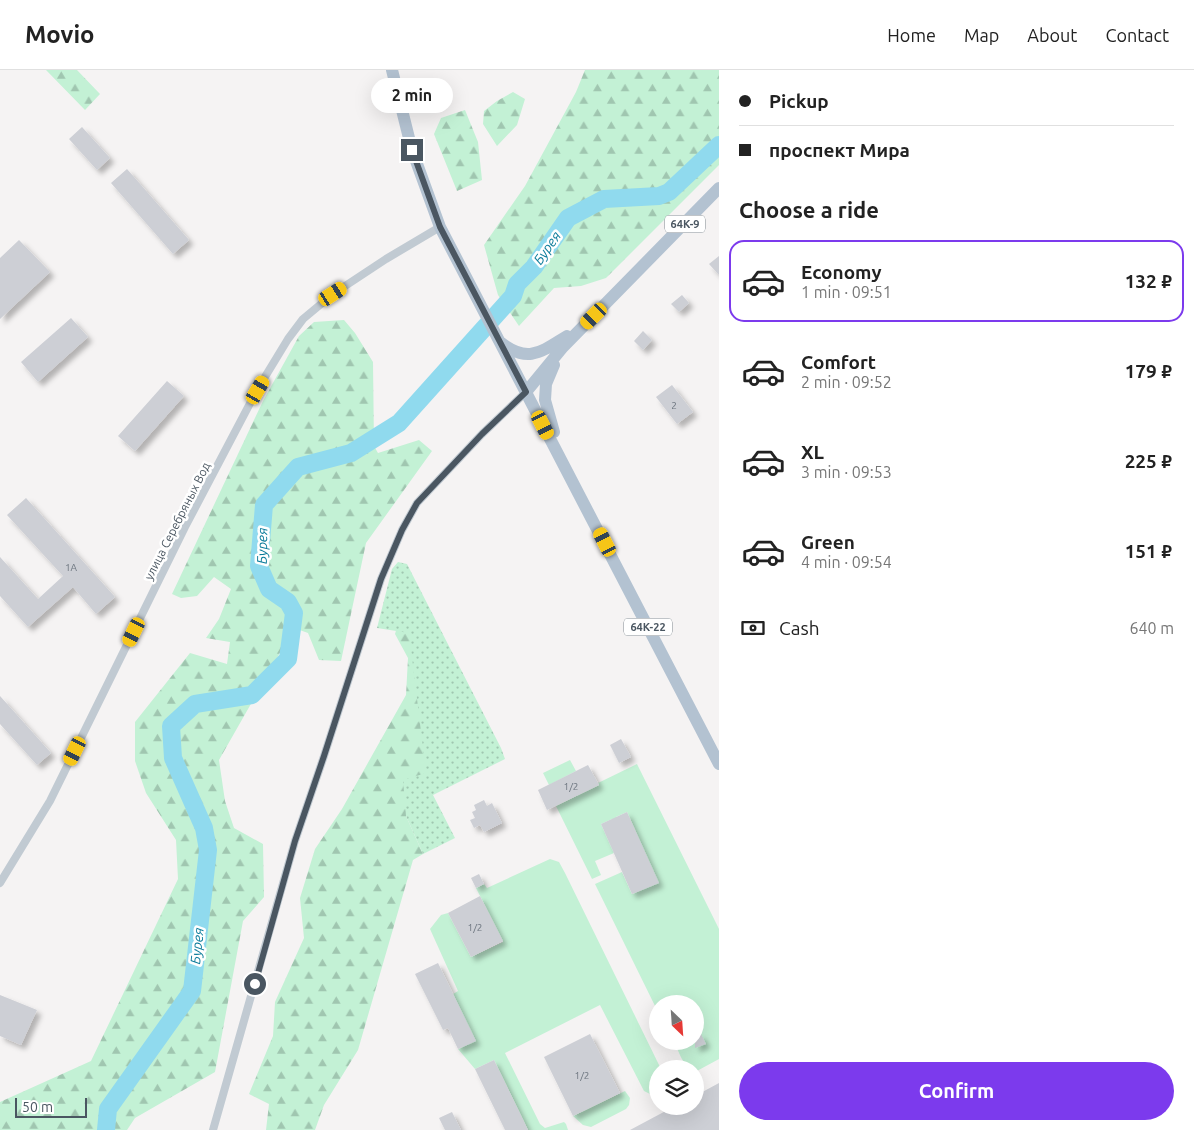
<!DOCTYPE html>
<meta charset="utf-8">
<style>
:root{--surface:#fff;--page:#f6f6f6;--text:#222;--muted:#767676;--line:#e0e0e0;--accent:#7c3aed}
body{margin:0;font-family:Ubuntu,sans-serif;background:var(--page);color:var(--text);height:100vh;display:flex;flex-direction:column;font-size:19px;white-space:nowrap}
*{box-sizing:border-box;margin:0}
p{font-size:16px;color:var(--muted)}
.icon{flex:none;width:28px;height:28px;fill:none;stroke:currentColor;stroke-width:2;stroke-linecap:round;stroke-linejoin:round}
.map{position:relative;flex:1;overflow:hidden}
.panel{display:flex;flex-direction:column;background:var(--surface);width:475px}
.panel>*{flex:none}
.top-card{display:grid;align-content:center;height:110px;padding:0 20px;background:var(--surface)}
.needle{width:32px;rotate:155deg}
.fabs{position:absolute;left:649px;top:925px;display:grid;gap:10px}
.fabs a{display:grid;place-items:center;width:55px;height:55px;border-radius:50%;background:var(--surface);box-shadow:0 5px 20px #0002;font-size:25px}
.scale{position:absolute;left:15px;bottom:12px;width:72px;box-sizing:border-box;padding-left:5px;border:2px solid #4a5661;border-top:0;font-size:14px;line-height:18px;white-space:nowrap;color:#4a5661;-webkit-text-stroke:4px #fff;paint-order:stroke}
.end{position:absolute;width:22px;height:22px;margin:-11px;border:6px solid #4a5661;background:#fff;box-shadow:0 0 0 2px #fff}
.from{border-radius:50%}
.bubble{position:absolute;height:35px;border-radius:18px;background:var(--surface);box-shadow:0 5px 20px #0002;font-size:16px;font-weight:700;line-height:35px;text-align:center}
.car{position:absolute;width:15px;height:30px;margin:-15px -8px;border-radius:6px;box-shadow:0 0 4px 1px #0007;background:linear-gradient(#f5c518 24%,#345 0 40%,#f5c518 0 76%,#345 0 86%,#f5c518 0)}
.top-card b{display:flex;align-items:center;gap:18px;height:48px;font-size:19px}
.top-card b+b{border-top:1px solid var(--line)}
.top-card i{width:12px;height:12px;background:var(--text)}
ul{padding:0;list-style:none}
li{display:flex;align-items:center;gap:15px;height:82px;margin:0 10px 8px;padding:0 10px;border:2px solid transparent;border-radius:15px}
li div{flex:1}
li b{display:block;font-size:19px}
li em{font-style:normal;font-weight:700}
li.on{border-color:var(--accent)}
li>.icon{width:45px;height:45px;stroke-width:1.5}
h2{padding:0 20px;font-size:22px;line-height:60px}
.pay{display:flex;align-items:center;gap:12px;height:55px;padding:0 20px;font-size:19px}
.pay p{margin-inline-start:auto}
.action{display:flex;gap:10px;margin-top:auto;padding:10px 20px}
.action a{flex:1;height:58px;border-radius:30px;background:var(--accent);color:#fff;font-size:20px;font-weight:700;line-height:58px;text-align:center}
header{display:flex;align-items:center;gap:30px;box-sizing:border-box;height:70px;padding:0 25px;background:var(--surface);border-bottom:1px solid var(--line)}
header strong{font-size:24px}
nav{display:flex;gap:28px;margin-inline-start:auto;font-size:18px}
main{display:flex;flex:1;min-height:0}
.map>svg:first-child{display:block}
</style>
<header>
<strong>Movio</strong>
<nav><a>Home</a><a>Map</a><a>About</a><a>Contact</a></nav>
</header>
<main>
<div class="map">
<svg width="719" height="1060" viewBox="0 0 719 1060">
<defs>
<pattern id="forest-firs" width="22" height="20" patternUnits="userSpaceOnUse" patternTransform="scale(1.25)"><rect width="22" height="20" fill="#c3f1d5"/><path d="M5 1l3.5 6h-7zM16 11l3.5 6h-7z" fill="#a0c6b0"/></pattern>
<pattern id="park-dots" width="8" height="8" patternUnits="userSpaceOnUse" patternTransform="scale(1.25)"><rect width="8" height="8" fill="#c3f1d5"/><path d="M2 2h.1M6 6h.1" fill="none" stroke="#a0c6b0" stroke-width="1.8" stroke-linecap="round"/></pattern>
<filter id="shadow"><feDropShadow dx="4.5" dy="4.5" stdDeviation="2.5" flood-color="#0004"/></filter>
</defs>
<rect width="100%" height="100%" fill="#f5f3f3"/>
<path fill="#c3f1d5" d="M570,690l6,11 -27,14 -6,-12z
M637,694l82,165v130l-24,13v-3c-12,0 -16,-18 -21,-28h21v-37h-37l-1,6 -62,-126 27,-12 10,22 26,-11 -31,-71 -11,5 13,28 -17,-26 -11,5 13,29 -19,8 6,14 -9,4 -36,-73 43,-21 -1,-2z
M550,789l9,3 6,11 96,196h-3l-1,23 -7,2 -6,-3 -44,-86 -95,48 35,71 5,4 19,-6 2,2 2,6h-40l-34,-70 -19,9 -17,-20 17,-8 -22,-47 5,-3 -28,-62 11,-14 7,-2 23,44 32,-15 -27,-54 8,-4 3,4z
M625,1021l5,7 -1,7 -3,4 -35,18 -8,-2 -10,-9z"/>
<path fill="url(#forest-firs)" d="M46,0h31l23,24 -15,16z
M585,0h134v95l-113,113 -25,8 -27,2 -35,38 -21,-31 -14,-50 41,-59 51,-94z
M513,22l12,7 -8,26 -20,21 -14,-22 1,-13 13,-10z
M465,40l13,32 4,38 -25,11 -23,-57 7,-16z
M344,250l11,13 18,29 1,84 4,7 41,-13 13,11 -66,92 -25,118 -22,-1 -11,-27 -14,-5 -75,132 6,41 9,27 29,16 1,53 -21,24 -28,151 -80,46 -8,12h-127v-28l91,-41 87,-182 -2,-39 -30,-47 -11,-32v-39l55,-69 37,11 3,-22 -24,-4 13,-19 12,-30 -17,-12 -17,19 -16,2 -9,-4 91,-193 36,-65 15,-14z
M404,533l37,156 -35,57 17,38 -10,6 -55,190 -34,55 -9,25h-49l3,-26 -20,-10 24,-58 2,-34 29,-64 -4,-40 15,-49 27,-40 64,-114 2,-37 -13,-24z"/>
<path fill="url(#park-dots)" d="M398,492l9,2 94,184 4,11 -72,36 22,43 -32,16 -17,-38 -3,-36 23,-7 -17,-140 -32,-5 15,-59z"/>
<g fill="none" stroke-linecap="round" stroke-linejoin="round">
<path stroke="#90daee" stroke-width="18" d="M106,1060l2,-21 84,-118 16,-141 -4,-22 -31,-70 -2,-32 24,-22 57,-9 36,-36 6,-46 -6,-11 -19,-13 -10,-23 5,-61 34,-38 53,-14 48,-30 114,-127 4,-12 17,-17 34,-49 36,-19 55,-3 10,-4 50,-47"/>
</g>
<path fill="#cdcfd5" filter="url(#shadow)" d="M82,57l28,31 -13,12 -28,-31z
M127,99l62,71 -16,14 -62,-71z
M19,170l31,32 -50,47v-61z
M719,186v19l-10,-11z
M682,225l7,8 -10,9 -8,-8z
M71,248l17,19 -50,45 -17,-20z
M643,261l9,9 -9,10 -9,-9z
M167,311l17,15 -49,55 -17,-15z
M672,315l21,27 -16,12 -21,-27z
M26,428l89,99 -19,17 -23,-27 -45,40 -28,-31v-39l38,42 25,-23 -56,-61z
M0,626l51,57 -14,12 -37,-41z
M621,669l10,18 -12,6 -9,-18z
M588,695l11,20 -52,25 -9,-20z
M484,730l3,6 5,-3 10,20 -18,9 -4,-7 -6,3 -4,-8 5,-2 -3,-6 4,-2 -2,-5z
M627,742l32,71 -27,11 -31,-70z
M479,804l5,10 -8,4 -5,-10z
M480,826l23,45 -32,16 -23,-44z
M438,893l38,78 -18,8 -10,-21 -5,2 -28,-56z
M0,925l37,15 -16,35 -21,-9z
M590,964l30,59 -47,23 -29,-59z
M701,964l5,10 -11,4v-11z
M494,990l34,70h-23l-30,-61z
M719,1013v47h-89l45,-24h20v-10z
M452,1042l9,18h-16l-6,-12z"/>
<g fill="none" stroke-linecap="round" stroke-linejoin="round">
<path stroke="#c1cad2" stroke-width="8" d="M0,813l50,-82 135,-274 72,-137 31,-51 15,-20 30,-25 53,-35 54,-32
M213,1060l82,-289 29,-85 57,-177 21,-49 15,-27 65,-69 44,-42"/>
<path stroke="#b3c2d1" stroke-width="12" d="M392,0l20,80 28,77 279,537
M500,272c28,22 41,10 67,-6
M526,322l37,-45 156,-159
M554,362l-9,-32 1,-16 8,-19"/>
</g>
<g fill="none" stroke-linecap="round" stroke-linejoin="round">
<path stroke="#4a5661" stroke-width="6" d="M255,914l40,-143 29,-85 57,-177 21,-49 15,-27 65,-69 44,-42 -86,-165 -28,-77"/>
</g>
<g text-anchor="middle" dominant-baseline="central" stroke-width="5" stroke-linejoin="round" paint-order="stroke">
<g font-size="10" fill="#6b747e">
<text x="674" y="335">2</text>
<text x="71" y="497">1А</text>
<text x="571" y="716">1/2</text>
<text x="475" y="857">1/2</text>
<text x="582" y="1005">1/2</text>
</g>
<g fill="#fff" stroke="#808990" stroke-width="1">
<rect x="665" y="145.5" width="40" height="17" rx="4"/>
<rect x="624" y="548.5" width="48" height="17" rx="4"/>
</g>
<g font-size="11" font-weight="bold" fill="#4a5661">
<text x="685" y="154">64К-9</text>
<text x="648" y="557">64К-22</text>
</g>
<g font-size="12" fill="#4a5661" stroke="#fff">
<text transform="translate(177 451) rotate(-63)">улица Серебряных Вод</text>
</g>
<g font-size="14" font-style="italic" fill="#0c7c9b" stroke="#fff">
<text transform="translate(547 178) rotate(-55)">Бурея</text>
<text transform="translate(262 476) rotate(-89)">Бурея</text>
<text transform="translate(197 876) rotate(-84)">Бурея</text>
</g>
</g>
</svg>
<div class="fabs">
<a><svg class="needle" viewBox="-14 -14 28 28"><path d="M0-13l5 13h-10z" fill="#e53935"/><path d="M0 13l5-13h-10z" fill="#767676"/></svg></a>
<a><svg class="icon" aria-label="layers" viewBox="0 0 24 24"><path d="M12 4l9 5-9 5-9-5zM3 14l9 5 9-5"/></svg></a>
</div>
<div class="scale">50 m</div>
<i class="end from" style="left:255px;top:914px"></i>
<i class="end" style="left:412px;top:80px"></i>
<div class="bubble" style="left:371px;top:8px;width:82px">2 min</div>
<i class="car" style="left:333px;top:224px;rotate:57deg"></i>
<i class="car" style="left:594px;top:246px;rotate:225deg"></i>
<i class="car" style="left:258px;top:320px;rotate:30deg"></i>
<i class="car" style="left:543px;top:355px;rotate:153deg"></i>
<i class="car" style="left:605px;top:472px;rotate:333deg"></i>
<i class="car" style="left:134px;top:562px;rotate:206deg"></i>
<i class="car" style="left:75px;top:681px;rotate:206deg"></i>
</div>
<section class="panel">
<div class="top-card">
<b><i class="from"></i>Pickup</b>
<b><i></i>проспект Мира</b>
</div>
<h2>Choose a ride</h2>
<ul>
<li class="on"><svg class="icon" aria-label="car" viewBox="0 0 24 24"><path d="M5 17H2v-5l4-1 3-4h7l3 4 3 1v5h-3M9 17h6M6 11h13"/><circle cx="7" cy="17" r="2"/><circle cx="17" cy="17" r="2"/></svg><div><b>Economy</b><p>1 min · 09:51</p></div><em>132 ₽</em></li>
<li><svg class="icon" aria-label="car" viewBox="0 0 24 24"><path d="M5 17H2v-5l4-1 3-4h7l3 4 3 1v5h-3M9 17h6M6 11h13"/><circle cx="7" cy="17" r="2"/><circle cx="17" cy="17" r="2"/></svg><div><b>Comfort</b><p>2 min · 09:52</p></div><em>179 ₽</em></li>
<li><svg class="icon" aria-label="car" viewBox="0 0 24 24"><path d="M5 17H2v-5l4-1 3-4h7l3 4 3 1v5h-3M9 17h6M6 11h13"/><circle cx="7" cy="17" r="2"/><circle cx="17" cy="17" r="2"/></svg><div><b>XL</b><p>3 min · 09:53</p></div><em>225 ₽</em></li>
<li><svg class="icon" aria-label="car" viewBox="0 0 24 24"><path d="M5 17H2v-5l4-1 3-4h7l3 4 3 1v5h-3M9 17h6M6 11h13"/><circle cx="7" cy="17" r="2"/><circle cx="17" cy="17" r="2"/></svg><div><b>Green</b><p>4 min · 09:54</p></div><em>151 ₽</em></li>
</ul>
<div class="pay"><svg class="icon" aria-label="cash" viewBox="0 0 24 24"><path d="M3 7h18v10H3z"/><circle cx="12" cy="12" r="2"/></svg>Cash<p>640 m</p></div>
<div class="action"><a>Confirm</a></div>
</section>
</main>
